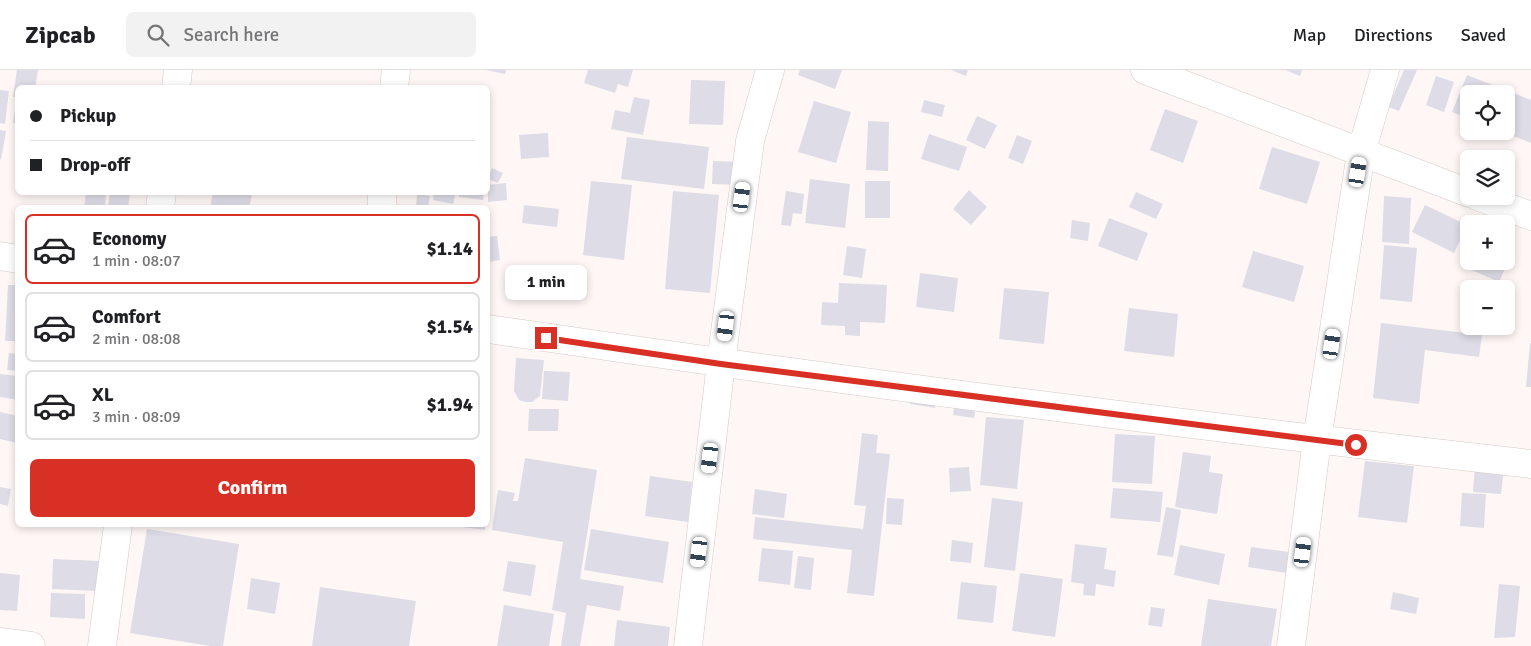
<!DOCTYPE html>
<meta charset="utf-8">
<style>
:root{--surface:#fff;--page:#f2f2f2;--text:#202124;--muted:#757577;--line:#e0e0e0;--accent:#d93025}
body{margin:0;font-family:Signika,sans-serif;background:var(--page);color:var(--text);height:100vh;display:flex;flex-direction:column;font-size:19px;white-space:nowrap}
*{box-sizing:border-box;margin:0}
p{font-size:16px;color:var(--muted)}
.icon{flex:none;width:28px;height:28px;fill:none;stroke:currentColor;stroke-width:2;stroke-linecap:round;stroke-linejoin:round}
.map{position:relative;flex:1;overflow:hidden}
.side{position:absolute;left:15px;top:135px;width:475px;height:322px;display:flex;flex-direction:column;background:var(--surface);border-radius:8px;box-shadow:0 2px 8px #0003}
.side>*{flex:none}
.hud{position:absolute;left:15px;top:15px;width:475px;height:110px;border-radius:8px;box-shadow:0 2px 8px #0003;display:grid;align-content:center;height:110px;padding:0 15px;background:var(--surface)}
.fabs{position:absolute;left:1460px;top:15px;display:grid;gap:10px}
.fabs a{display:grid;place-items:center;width:55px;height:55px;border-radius:8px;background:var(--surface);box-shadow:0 2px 8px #0003;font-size:25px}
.end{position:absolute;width:22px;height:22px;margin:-11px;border:6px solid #d93025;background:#fff;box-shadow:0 0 0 2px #fff}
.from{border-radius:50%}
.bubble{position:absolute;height:35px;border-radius:8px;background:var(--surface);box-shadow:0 2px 8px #0003;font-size:16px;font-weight:800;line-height:35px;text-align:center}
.car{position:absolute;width:15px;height:30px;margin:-15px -8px;border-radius:6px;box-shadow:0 0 4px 1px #0007;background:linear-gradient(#fff 24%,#345 0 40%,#fff 0 76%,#345 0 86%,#fff 0)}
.hud b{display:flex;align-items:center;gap:18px;height:48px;font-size:19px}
.hud b+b{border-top:1px solid var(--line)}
.hud i{width:12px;height:12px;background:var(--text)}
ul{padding:9px 0 0;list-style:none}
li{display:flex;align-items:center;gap:15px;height:70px;margin:0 10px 8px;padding:0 5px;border:2px solid var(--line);border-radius:8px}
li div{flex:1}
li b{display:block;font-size:19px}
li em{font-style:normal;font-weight:800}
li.selected{border-color:var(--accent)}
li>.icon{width:45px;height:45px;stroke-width:1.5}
.primary-button{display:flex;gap:10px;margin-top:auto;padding:10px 15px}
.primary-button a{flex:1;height:58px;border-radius:8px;background:var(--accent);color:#fff;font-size:20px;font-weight:800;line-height:58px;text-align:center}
header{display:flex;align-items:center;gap:30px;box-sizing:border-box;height:70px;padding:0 25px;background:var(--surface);border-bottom:1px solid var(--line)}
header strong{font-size:24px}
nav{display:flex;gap:28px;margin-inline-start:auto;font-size:18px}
.search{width:350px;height:45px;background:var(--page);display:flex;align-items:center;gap:12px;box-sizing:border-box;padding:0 18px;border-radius:8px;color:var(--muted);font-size:19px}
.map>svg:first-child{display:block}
</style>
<header>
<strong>Zipcab</strong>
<div class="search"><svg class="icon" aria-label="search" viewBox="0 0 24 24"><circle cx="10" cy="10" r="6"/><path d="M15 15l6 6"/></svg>Search here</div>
<nav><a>Map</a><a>Directions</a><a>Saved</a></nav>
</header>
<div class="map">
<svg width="1531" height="576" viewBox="0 0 1531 576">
<rect width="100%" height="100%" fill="#fef7f5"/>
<path fill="#dedce6" d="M17,0h21l-3,18h-17v9h-5z
M486,0h20l-1,4z
M588,0h45l-5,17 -10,-3 -3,9 -31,-10z
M800,0h42l-7,19 -37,-14z
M951,0h17l-2,6z
M1285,0h17l-2,6z
M1404,0h13l-18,41 -11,-4z
M1467,5l64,25v43l-30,-12h5v-37h-37v25l-17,-7z
M1436,6l18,6 -10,30 -18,-7z
M691,10l34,1 -2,44 -34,-1z
M0,20l9,1 -4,33 -5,-1z
M634,27l16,3 -7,35 -32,-6 4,-19 15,3z
M924,30l21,5 -3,12 -21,-5z
M814,31l37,11 -15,51 -38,-11z
M1165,39l33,12 -15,42 -33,-13z
M15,40l3,1v12h-5z
M977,46l20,9 -12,24 -19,-9z
M868,51l21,1 -1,49 -22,-1z
M0,60l6,1 -5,29 -1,-1z
M548,63l1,24 -28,2 -2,-24z
M929,64l38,13 -8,24 -38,-12z
M1017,65l15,6 -9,23 -15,-6z
M627,67l82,10 -5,42 -83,-10z
M1272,77l48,15 -13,42 -48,-15z
M713,91l25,1v23l-26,-1z
M492,98l11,5 -5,10 -10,-4z
M810,109l40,5 -5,44 -40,-5z
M591,111l41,4 -8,75 -41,-5z
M865,111h25v37h-25z
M506,113l1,17 -19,2v-17z
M969,120l18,17 -16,18 -18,-16z
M673,121l46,4 -9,98 -45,-4z
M786,121l18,3 -2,20 -9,-1 -2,13 -10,-1z
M86,122h20l-1,16h-21z
M110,122h20l-2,16h-20z
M213,122l39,2 -3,14h-39z
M434,122h22l-3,12 -20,-4z
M459,122h25l-1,8 -24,-3z
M1136,122l27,12 -7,15 -27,-12z
M417,124l13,2 -2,12h-12z
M1384,126l27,2 -2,46 -27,-2z
M524,135l35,4 -2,18 -35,-4z
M1425,135l42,20 -13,28 -42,-21z
M1109,148l39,15 -11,28 -39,-15z
M1072,150l18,3 -2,18 -18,-3z
M497,166l3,24 -12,2v-25z
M1384,175l33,3 -5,54 -32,-3z
M1506,175l8,3 -15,34 -34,-15 2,-6h39z
M847,176l19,3 -4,29 -19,-3z
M1253,181l51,15 -10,36 -52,-15z
M920,203l38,5 -4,34 -38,-5z
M839,213l48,2 -2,38 -25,-1v14l-15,-1v-9l-24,-1 1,-23 16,1z
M8,215h10v56h-13z
M1004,218l45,4 -5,52 -45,-5z
M1129,238l49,6 -4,43 -50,-6z
M1381,253l101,12 -3,22 -54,-7 -6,54 -46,-6z
M1530,273h1v44h-5z
M9,283l9,1v17l-11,-1z
M516,288l28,2 -4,36 -8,6h-7l-6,-2 -5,-9z
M544,301l26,1 -2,29 -26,-2z
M0,304l18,2v24l-18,-3z
M911,321l26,3 -2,14 -25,-4z
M955,329l22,3 -3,16 -21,-3z
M529,339h30l-1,22h-30z
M0,342l18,4v27l-18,-4z
M986,347l38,3 -7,69 -37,-4z
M862,363l16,2 -2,18 14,1 -16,142 -27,-3 5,-43 -99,-11 2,-22 108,12 3,-23 -12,-1z
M1115,364l40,2 -3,48 -40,-2z
M1183,382l28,4 -2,16 14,2 -6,40 -42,-7z
M525,388l72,12 -17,109 44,7 -4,25 -33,-6 -7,41h-19l5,-33 -14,-3 11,-68 -71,-12 6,-40 17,3 -2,8h5z
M1365,391l49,5 -7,57 -49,-6z
M1475,395l29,3 -3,26 -28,-2z
M969,397l2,24 -21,1 -1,-24z
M650,406l42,6 -4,40 -43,-6z
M0,417l11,2 -3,17 -8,-2z
M1113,418l50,4 -3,30 -50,-4z
M755,419l32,5 -3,24 -32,-4z
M1462,423l24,1 -2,34 -24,-2z
M887,428l17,1 -2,26 -16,-1z
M992,428l31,4 -8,69 -31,-4z
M1166,437l15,3 -8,47 -16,-2z
M456,455h29v5l-30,-4z
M147,459l92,15 -16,102h-13l-80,-13z
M591,459l78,13 -6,41 -79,-13z
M952,470l21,3 -2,20 -21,-2z
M1075,474l32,4 -3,21 12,2 -2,16 -18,-3 -1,12 -12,-1 1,-11 -13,-2z
M1180,475l45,9 -6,31 -45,-10z
M1251,477l38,5 -2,21 -39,-6z
M762,478l31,3 -3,34 -32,-4z
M798,486l16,2 -3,32 -17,-2z
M53,489l46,2 -2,30 -45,-2z
M508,491l28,4 -5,31 -28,-5z
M0,503l20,2 -3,36 -17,-1z
M1020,503l43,6 -8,58 -43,-6z
M251,508l29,5 -5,31 -28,-5z
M961,512l36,4 -4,37 -36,-4z
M1499,514l21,2 -5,51 -21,1z
M320,517l96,14 -7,45h-97z
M1393,522l26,6 -3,16 -26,-5z
M51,523l34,1v25l-35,-2z
M1208,529l69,10 -6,37h-70z
M504,535l50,9 -5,32h-52z
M1151,537l14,2 -3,18 -14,-2z
M617,550l53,7 -2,19h-54z"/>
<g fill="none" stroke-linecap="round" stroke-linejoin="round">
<g stroke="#d5cac6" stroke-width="29">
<path id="minor" d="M1145,0l324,123
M176,18l2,-18
M394,18l2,-18
M1477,126l54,20
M160,138l2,-16
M382,138v-16
M0,186l18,3
M488,259c346,51 694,96 1043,135
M0,572l31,4
M102,576l16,-121
M688,576l33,-283 29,-222 20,-71
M1291,576l26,-206 44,-287 24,-83"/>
</g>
<use href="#minor" stroke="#fff" stroke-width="28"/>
</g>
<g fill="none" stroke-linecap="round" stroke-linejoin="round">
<path stroke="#d93025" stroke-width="6" d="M546,268l175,26 635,81"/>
</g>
</svg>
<div class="fabs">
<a><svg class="icon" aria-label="locate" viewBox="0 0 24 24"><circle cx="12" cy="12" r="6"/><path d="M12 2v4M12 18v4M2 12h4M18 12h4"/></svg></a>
<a><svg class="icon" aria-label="layers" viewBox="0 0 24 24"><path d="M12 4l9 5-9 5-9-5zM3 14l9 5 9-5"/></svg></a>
<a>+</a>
<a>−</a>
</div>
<i class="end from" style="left:1356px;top:375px"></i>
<i class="end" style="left:546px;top:268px"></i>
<div class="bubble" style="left:505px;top:195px;width:82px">1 min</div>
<i class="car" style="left:1358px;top:102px;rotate:9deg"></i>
<i class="car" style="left:742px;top:127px;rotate:7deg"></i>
<i class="car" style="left:726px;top:256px;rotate:187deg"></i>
<i class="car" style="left:1332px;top:274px;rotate:8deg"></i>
<i class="car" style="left:710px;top:388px;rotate:187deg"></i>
<i class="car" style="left:699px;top:482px;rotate:187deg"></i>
<i class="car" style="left:1303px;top:482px;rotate:7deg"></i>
<div class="hud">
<b><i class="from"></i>Pickup</b>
<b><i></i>Drop-off</b>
</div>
<section class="side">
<ul>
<li class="selected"><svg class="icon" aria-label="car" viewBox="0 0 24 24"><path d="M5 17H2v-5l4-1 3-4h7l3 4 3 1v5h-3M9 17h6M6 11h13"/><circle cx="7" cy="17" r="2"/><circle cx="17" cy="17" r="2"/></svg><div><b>Economy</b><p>1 min · 08:07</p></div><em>$1.14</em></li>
<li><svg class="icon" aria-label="car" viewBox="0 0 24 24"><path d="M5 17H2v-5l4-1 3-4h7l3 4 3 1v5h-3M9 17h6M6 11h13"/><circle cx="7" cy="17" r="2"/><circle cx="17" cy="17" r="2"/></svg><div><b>Comfort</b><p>2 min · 08:08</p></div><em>$1.54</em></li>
<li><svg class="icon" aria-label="car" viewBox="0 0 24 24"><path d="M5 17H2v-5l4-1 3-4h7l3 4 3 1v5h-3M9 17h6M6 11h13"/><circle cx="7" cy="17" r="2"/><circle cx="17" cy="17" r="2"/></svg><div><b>XL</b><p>3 min · 08:09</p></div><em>$1.94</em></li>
</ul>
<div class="primary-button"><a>Confirm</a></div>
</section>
</div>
